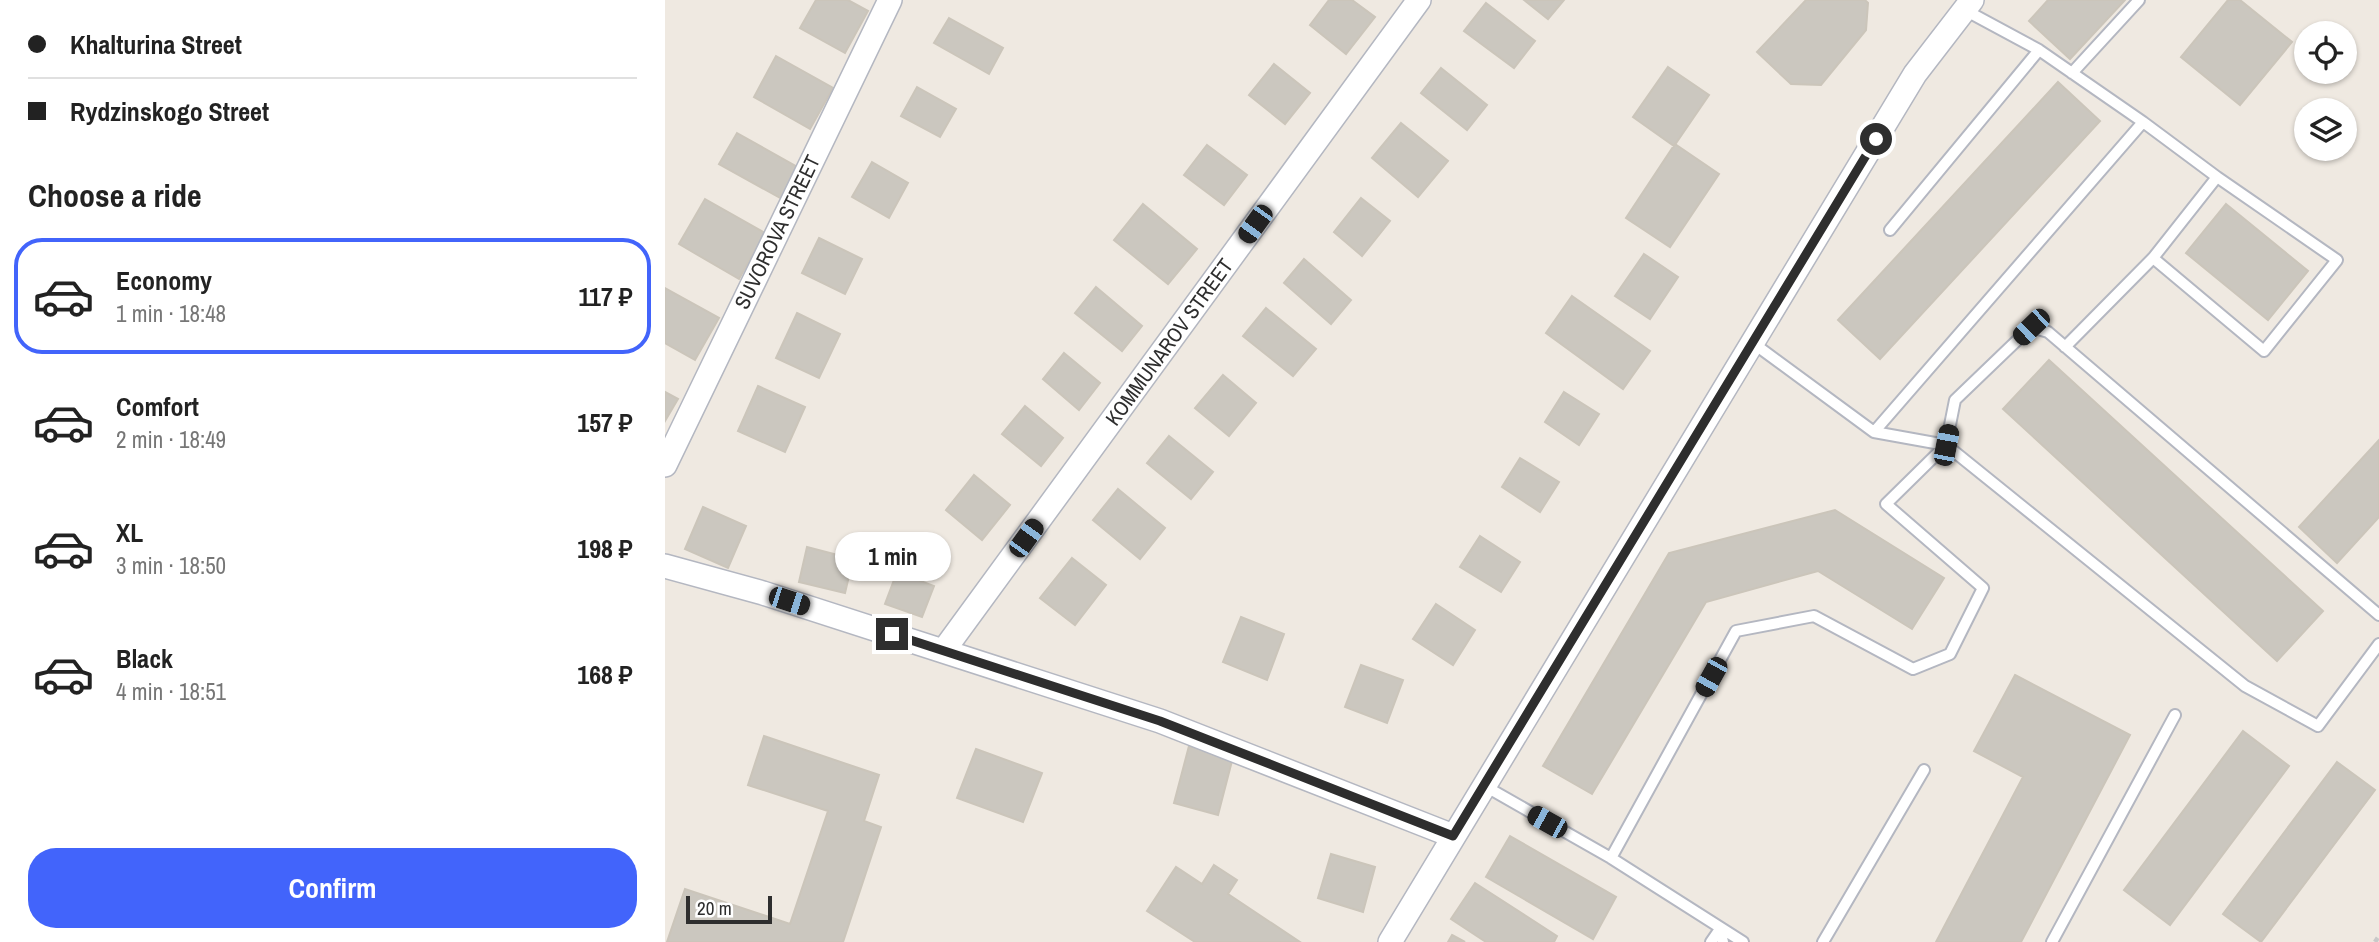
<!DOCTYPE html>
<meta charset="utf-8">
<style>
:root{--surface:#fff;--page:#f2f2f2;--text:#222;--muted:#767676;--line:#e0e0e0;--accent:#4264fb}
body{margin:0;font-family:"Archivo Narrow",sans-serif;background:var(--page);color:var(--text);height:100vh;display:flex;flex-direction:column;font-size:26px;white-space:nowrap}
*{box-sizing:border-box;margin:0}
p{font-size:23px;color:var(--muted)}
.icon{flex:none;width:38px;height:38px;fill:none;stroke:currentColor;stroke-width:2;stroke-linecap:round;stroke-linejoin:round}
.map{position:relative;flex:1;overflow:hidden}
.details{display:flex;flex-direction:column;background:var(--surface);width:665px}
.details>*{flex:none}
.top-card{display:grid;align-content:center;height:154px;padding:0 28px;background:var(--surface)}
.fabs{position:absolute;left:1629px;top:21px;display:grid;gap:14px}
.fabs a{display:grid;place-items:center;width:63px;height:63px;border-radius:50%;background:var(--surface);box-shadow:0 2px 5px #0004;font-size:35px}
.scale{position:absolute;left:21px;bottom:18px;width:86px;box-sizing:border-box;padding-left:7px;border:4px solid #2e2e2e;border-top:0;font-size:19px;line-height:24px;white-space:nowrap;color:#2e2e2e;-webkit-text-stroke:5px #fff;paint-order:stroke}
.end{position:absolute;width:32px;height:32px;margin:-16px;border:9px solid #2e2e2e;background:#fff;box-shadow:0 0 0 4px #fff}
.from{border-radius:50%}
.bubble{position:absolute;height:49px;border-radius:24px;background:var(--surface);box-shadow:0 2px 5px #0004;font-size:23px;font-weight:700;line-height:49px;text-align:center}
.car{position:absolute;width:21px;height:42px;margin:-21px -10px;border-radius:9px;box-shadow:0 0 5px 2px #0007;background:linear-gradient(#222 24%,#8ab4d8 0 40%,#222 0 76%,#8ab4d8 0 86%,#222 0)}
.top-card b{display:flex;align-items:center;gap:24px;height:66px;font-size:26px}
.top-card b+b{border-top:2px solid var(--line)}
.top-card i{width:18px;height:18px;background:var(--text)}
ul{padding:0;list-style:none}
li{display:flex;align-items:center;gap:21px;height:116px;margin:0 14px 10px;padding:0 14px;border:4px solid transparent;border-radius:28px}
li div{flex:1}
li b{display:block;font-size:26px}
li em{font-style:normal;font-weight:700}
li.selected{border-color:var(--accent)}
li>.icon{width:63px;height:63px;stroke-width:1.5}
h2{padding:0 28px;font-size:32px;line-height:84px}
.action{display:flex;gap:14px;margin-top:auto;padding:14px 28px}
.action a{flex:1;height:80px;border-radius:28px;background:var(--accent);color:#fff;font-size:28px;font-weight:700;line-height:80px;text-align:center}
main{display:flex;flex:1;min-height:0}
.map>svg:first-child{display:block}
</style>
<main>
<section class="details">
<div class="top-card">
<b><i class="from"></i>Khalturina Street</b>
<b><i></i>Rydzinskogo Street</b>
</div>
<h2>Choose a ride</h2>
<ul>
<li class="selected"><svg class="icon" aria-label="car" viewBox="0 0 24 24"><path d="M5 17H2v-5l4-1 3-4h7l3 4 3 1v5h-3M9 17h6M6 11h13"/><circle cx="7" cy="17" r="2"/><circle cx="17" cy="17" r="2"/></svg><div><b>Economy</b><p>1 min · 18:48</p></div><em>117 ₽</em></li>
<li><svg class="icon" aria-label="car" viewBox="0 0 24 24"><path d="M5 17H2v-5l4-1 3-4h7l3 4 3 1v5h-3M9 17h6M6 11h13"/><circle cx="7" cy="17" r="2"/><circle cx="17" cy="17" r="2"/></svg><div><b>Comfort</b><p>2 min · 18:49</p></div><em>157 ₽</em></li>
<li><svg class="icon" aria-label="car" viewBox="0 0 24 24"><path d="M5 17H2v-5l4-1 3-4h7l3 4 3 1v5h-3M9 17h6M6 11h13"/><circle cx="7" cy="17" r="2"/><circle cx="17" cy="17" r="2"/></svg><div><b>XL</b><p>3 min · 18:50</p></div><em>198 ₽</em></li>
<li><svg class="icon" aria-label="car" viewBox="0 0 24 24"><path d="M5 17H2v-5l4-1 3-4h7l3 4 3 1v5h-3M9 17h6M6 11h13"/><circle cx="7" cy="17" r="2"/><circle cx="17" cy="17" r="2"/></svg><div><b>Black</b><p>4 min · 18:51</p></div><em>168 ₽</em></li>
</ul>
<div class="action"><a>Confirm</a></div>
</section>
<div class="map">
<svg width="1714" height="942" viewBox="0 0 1714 942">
<rect width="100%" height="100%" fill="#efe9e1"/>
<path fill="#cbc7bf" stroke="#cbc5ba" stroke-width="2" d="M151,0h32l20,11 -23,42 -45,-25z
M664,0h23l23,17 -29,37 -36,-29z
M859,0h40l-16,19z
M1141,0h59l3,3 -2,27 -45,55 -30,-1 -34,-32z
M1383,0h77l-55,59 -41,-38z
M1563,0h12l52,42 -52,63 -59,-48z
M821,3l49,38 -21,27 -50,-37z
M284,18l54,30 -14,26 -55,-31z
M111,56l57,32 -23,41 -56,-32z
M609,64l36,29 -25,31 -36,-29z
M1003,67l41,28 -35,51 -41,-29z
M776,68l46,37 -20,25 -46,-37z
M1393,82l42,39 -220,238 -42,-39z
M252,87l39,22 -16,28 -39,-21z
M736,123l47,38 -30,36 -46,-39z
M72,133l62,35 -17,31 -63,-35z
M1010,144l44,30 -49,73 -44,-29z
M542,145l40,30 -23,30 -40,-30z
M207,162l36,21 -19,35 -37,-21z
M696,198l29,23 -28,35 -28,-24z
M40,199l60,34 -26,46 -60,-35z
M478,204l54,45 -29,35 -54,-44z
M1561,204l82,67 -40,49 -82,-67z
M154,238l43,21 -17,35 -43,-21z
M979,254l34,23 -28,42 -35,-23z
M639,259l47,41 -20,24 -47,-41z
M431,287l46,39 -20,25 -47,-38z
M0,288l54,30 -24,42 -30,-17z
M907,296l78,55 -27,38 -77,-56z
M601,308l50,41 -23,27 -50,-40z
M132,313l43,21 -21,44 -43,-20z
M399,353l36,30 -21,27 -36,-31z
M1384,360l274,251 -46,50 -274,-252z
M558,375l33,28 -27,33 -34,-28z
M93,386l47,21 -20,45 -47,-21z
M0,392l13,7 -13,22z
M899,392l35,22 -20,31 -34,-23z
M360,406l38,32 -22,28 -39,-32z
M504,436l44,36 -22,27 -44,-36z
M1714,440v77l-42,46 -38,-36z
M855,458l39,24 -19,30 -38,-25z
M309,475l36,30 -28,35 -36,-30z
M453,489l47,39 -25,31 -47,-39z
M38,507l43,19 -18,42 -43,-19z
M1170,510l109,68 -32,51 -94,-58 -112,31 -114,192 -49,-28 126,-213z
M815,536l40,26 -19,30 -41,-25z
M142,547l46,12 -8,34 -46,-11z
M407,558l34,27 -31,40 -35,-27z
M232,572l37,14 -12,31 -37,-13z
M771,604l39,26 -22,35 -40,-26z
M576,617l43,17 -17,46 -44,-18z
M696,665l42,15 -16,43 -42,-16z
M1350,675l115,60 -109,207h-85l87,-165 -49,-26z
M1578,731l46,35 -119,159 -46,-35z
M99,736l115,39 -15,46 17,6 -38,115h-176l18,-53 105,35 38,-113 -80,-26z
M524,746l44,11 -15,58 -44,-12z
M311,749l66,24 -19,49 -66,-24z
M1672,762l38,28 -114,152 -38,-28z
M845,836l106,61 -23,42 -107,-62z
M666,854l44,13 -12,45 -45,-14z
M549,865l23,15 -9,14 72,48h-105l-48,-31 29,-44 26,17z
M810,883l82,53 -3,6h-68l-35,-23z
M787,935l13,7h-17z"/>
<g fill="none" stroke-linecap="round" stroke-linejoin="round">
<g stroke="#b4b7c1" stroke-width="14">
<path id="service" d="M1407,73l67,-73
M1478,122l74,55
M1225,230l149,-180
M1088,343l121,89 72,13 299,241 73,40 61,-82
M1400,347l88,-89 64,-81 120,83 -73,91 -111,-93
M1209,432l269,-310 -104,-72 -76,-41
M818,785l128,73 132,84
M946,858l125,-227 78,-15 99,53 37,-15 33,-66 -97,-84 60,-59 9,-45 76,-73 17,5 331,283
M1046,942l9,-13 3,13
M1158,942l101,-172
M1387,942l123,-227"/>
</g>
<g stroke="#b4b7c1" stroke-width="26">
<path id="minor" d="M0,465l225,-465
M0,566l98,27 397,128 293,115
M279,650l475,-650
M725,942l525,-868 57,-74"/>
</g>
<path stroke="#c9c9c9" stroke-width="4.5" stroke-dasharray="5 3.5" stroke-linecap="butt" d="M1710,942l4,-6"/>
<use href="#service" stroke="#fff" stroke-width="10"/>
<use href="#minor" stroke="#fff" stroke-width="23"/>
</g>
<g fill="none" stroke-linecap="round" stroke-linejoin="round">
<path stroke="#2e2e2e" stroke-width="9" d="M227,634l268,87 293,115 423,-697"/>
</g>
<g text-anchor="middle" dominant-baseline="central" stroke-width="5" stroke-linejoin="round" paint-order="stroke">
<g font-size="21" fill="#2e2e2e" stroke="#fff">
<text transform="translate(112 232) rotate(-64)">SUVOROVA STREET</text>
<text transform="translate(504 342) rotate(-54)">KOMMUNAROV STREET</text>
</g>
</g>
</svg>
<div class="fabs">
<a><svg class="icon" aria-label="locate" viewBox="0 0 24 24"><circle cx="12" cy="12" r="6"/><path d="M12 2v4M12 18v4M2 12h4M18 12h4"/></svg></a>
<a><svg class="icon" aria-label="layers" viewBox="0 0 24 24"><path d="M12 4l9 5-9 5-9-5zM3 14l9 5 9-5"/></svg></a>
</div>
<div class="scale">20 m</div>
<i class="end from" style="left:1211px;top:139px"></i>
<i class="end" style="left:227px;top:634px"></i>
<div class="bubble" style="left:170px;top:532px;width:116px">1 min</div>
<i class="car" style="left:590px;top:224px;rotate:216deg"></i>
<i class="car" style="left:1366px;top:327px;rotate:226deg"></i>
<i class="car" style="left:1281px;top:445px;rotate:11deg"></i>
<i class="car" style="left:361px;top:538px;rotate:36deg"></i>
<i class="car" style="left:124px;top:601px;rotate:108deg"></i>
<i class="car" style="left:1046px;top:677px;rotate:209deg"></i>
<i class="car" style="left:882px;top:822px;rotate:299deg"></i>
</div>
</main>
